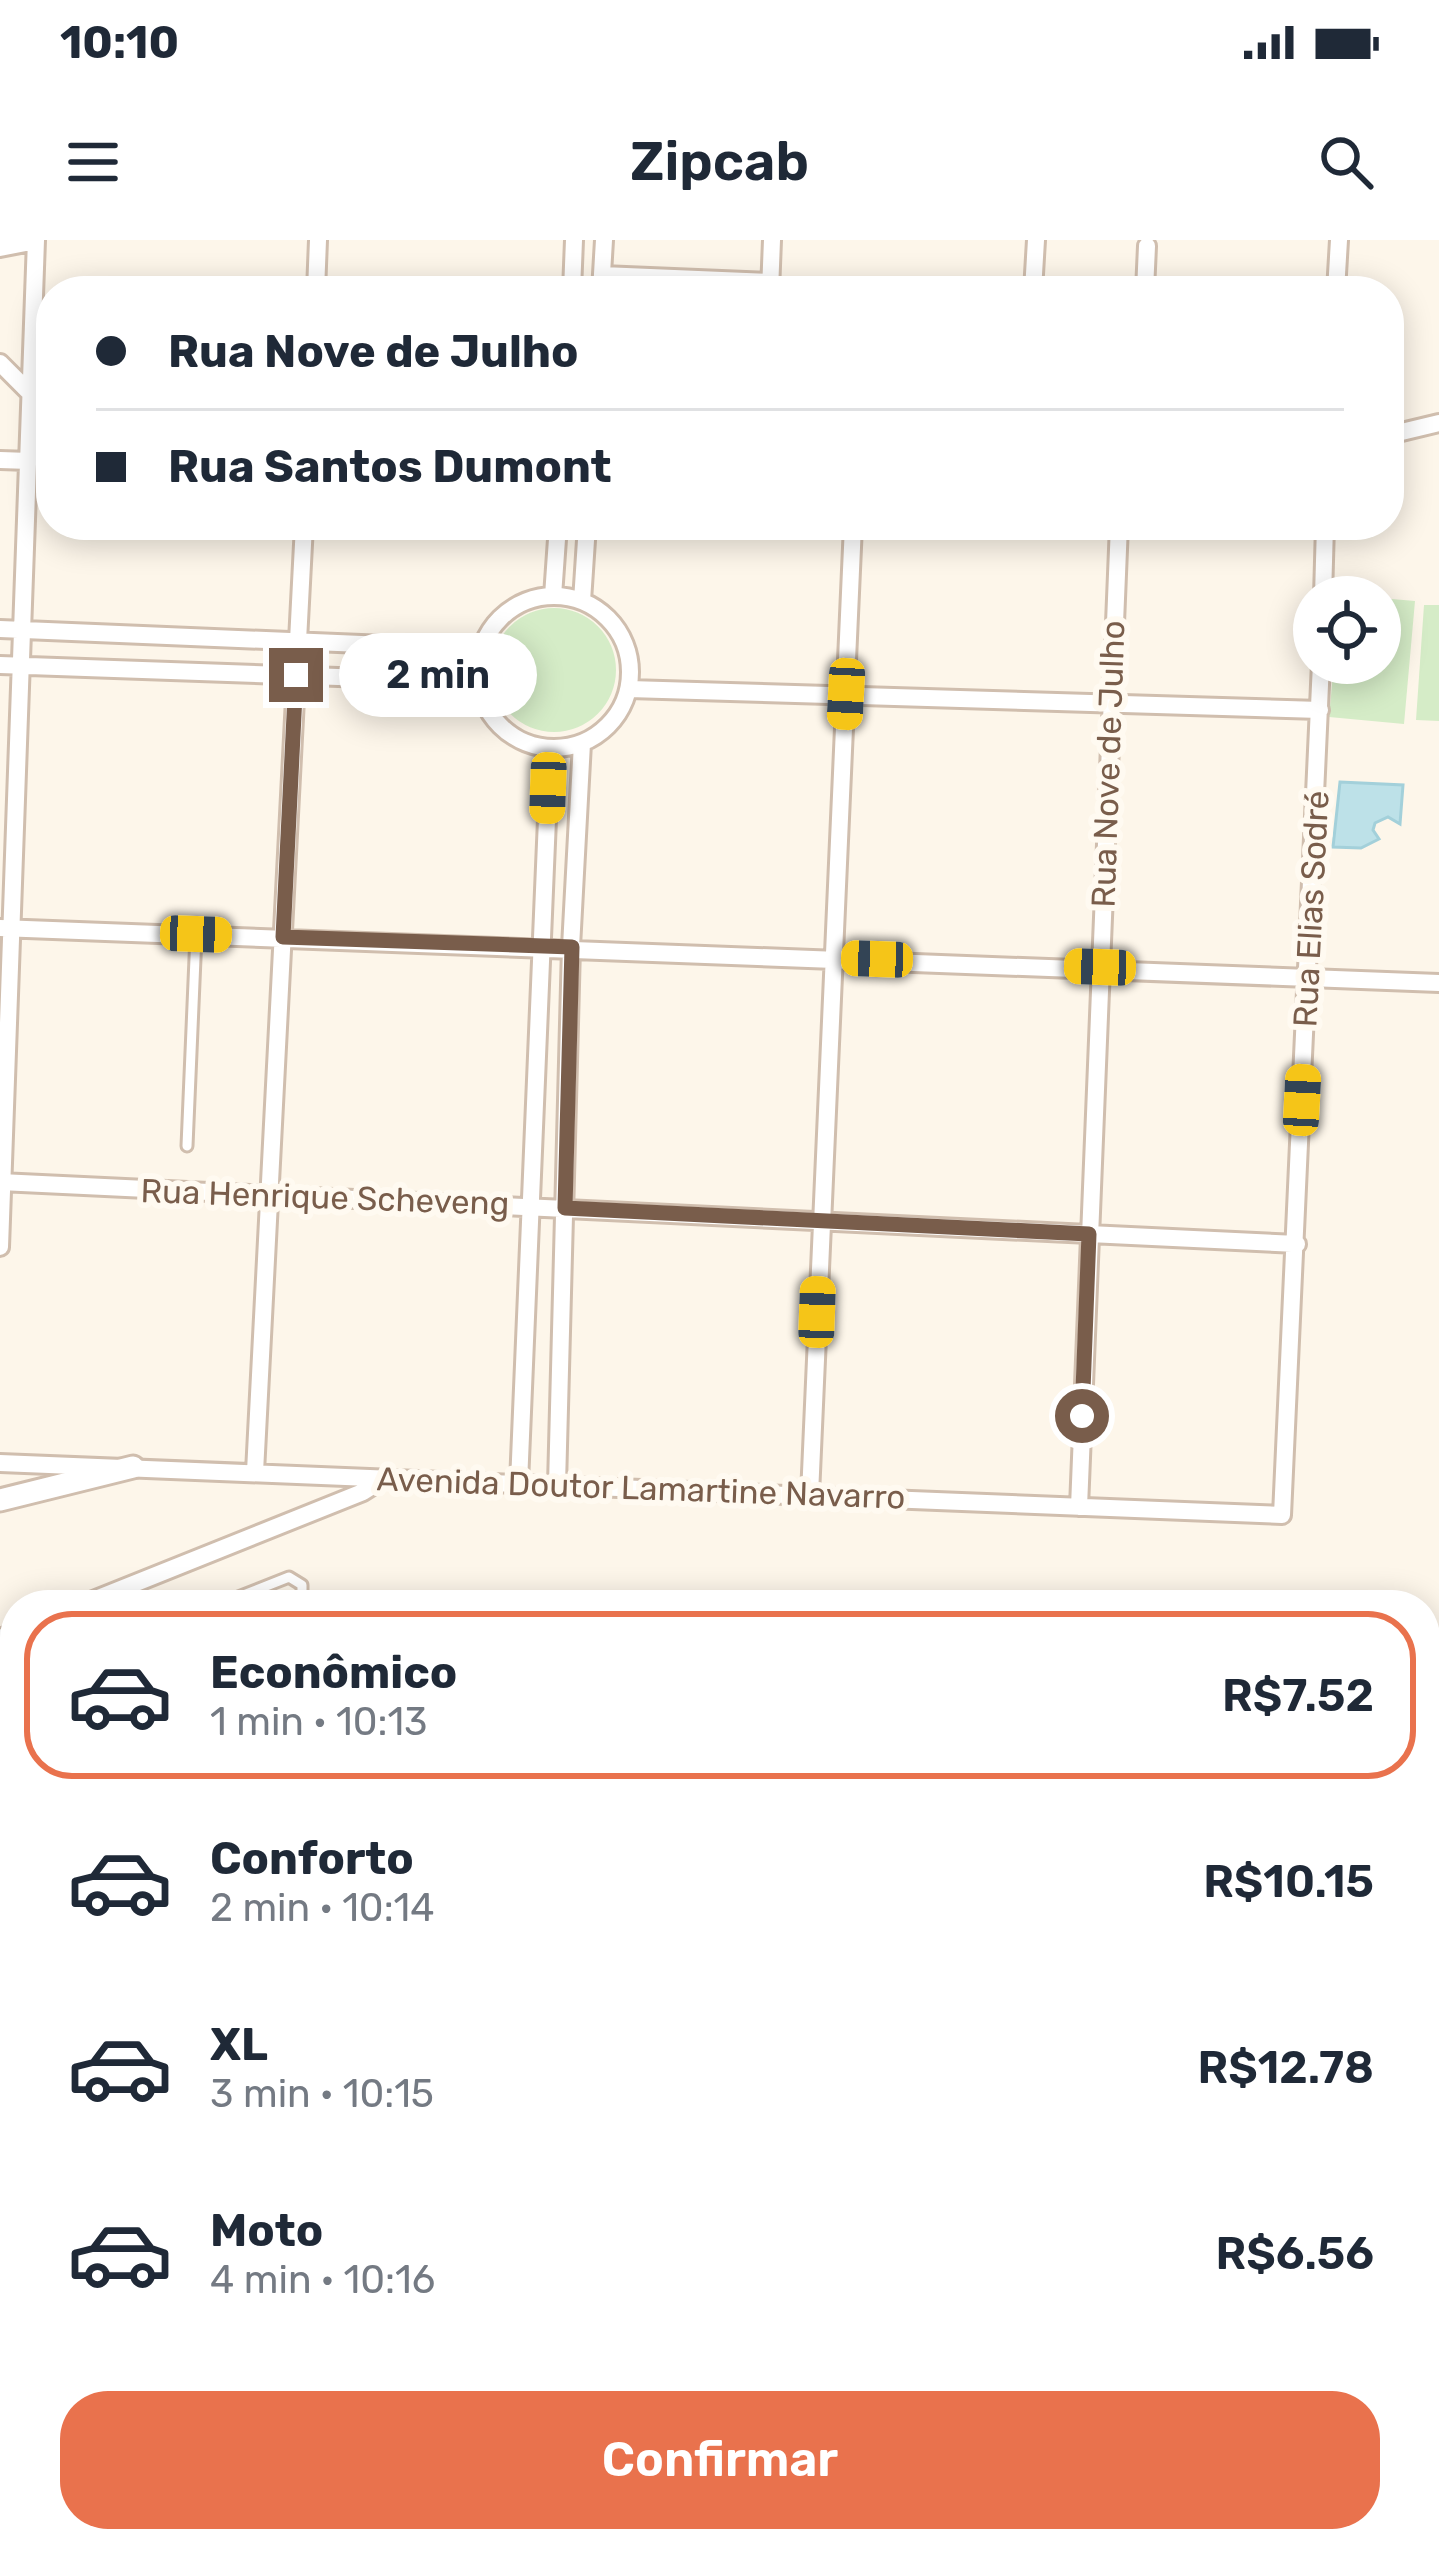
<!DOCTYPE html>
<html lang="pt">
<meta charset="utf-8">
<style>
:root{--surface:#fff;--page:#f6f6f7;--text:#1f2937;--muted:#747a83;--line:#e0e1e3;--accent:#e9724d}
body{margin:0;font-family:Rubik,sans-serif;background:var(--page);color:var(--text);height:100vh;display:flex;flex-direction:column;font-size:45px;white-space:nowrap}
*{box-sizing:border-box;margin:0}
p{font-size:39px;color:var(--muted)}
.icon{flex:none;width:66px;height:66px;fill:none;stroke:currentColor;stroke-width:2;stroke-linecap:round;stroke-linejoin:round}
.map{position:relative;flex:1;overflow:hidden}
.sheet{position:absolute;left:0px;top:1350px;width:1440px;height:963px;display:flex;flex-direction:column;background:var(--surface);border-radius:48px 48px 0 0;box-shadow:0 6px 30px #0003}
.sheet>*{flex:none}
.banner{position:absolute;left:36px;top:36px;width:1368px;height:264px;border-radius:48px;box-shadow:0 6px 30px #0003;display:grid;align-content:center;height:264px;padding:0 60px;background:var(--surface)}
.buttons{position:absolute;left:1293px;top:336px;display:grid;gap:24px}
.buttons a{display:grid;place-items:center;width:108px;height:108px;border-radius:50%;background:var(--surface);box-shadow:0 6px 30px #0003;font-size:60px}
.end{position:absolute;width:54px;height:54px;margin:-27px;border:15px solid #795d4b;background:#fff;box-shadow:0 0 0 6px #fff}
.from{border-radius:50%}
.bubble{position:absolute;height:84px;border-radius:42px;background:var(--surface);box-shadow:0 6px 30px #0003;font-size:39px;font-weight:600;line-height:84px;text-align:center}
.car{position:absolute;width:36px;height:72px;margin:-36px -18px;border-radius:15px;box-shadow:0 0 9px 3px #0007;background:linear-gradient(#f5c518 24%,#345 0 40%,#f5c518 0 76%,#345 0 86%,#f5c518 0)}
.banner b{display:flex;align-items:center;gap:42px;height:114px;font-size:45px}
.banner b+b{border-top:3px solid var(--line)}
.banner i{width:30px;height:30px;background:var(--text)}
ul{padding:21px 0 0;list-style:none}
li{display:flex;align-items:center;gap:36px;height:168px;margin:0 24px 18px;padding:0 36px;border:6px solid transparent;border-radius:48px}
li div{flex:1}
li b{display:block;font-size:45px}
li em{font-style:normal;font-weight:600}
li.on{border-color:var(--accent)}
li>.icon{width:108px;height:108px;stroke-width:1.5}
.action{display:flex;gap:24px;margin-top:auto;padding:24px 60px}
.action a{flex:1;height:138px;border-radius:48px;background:var(--accent);color:#fff;font-size:48px;font-weight:600;line-height:138px;text-align:center}
.status{display:flex;justify-content:space-between;align-items:center;height:84px;padding:0 60px;background:var(--surface);direction:ltr}
.status svg{height:33px;fill:currentColor}
header{display:flex;justify-content:space-between;align-items:center;height:156px;padding:0 60px;background:var(--surface);font-size:54px;font-weight:600}
.map>svg:first-child{display:block}
</style>
<div class="status"><b>10:10</b><svg viewBox="0 0 49 12"><path d="M0 12V9h3v3zM5 12V6h3v6zM10 12V3h3v9zM15 12V0h3v12zM26 1h20v11H26zM47 4h2v5h-2z"/></svg></div>
<header><svg class="icon" aria-label="menu" viewBox="0 0 24 24"><path d="M4 6h16M4 12h16M4 18h16"/></svg>Zipcab<svg class="icon" aria-label="search" viewBox="0 0 24 24"><circle cx="10" cy="10" r="6"/><path d="M15 15l6 6"/></svg></header>
<div class="map">
<svg width="1439" height="2312" viewBox="0 0 1439 2312">
<rect width="100%" height="100%" fill="#fdf6ea"/>
<path fill="#f5e8d8" d="M1425,1873l14,1v196l-14,-1z"/>
<path fill="#d5ecc7" d="M1380,358l35,3 -11,123 -75,-7 5,-54h46z
M1424,365h15v116l-23,-1z
M492 430a62 62 0 1 1 124 0a62 62 0 1 1-124 0Z
M0,2020h15v278h1410v-189h14v203h-1439z"/>
<path fill="#bde1e8" stroke="#a3d0da" stroke-width="3" d="M1340,542l63,3 -3,39 -12,-7 -13,6 -2,7 6,9 -18,9 -28,-1z"/>
<g fill="none" stroke-linecap="round" stroke-linejoin="round">
<g stroke="#d0beae" stroke-width="15">
<path id="service" d="M187,906l9,-211
M218,1365l71,-28 13,8v20
M0,1788l8,20 7,3"/>
</g>
<g stroke="#d0beae" stroke-width="22">
<path id="minor" d="M0,8l36,-7
M602,35l168,7
M316,51l2,-51
M572,51l2,-51
M601,51l3,-51
M770,51l2,-51
M1033,51l3,-51
M1145,51l2,-45
M1336,51l3,-51
M0,123l31,31 20,1
M1389,195l50,-12
M0,220l29,1
M553,356l5,-71
M478 432a76 76 0 1 1 152 0a76 76 0 1 1-152 0Z
M1323,357l2,-72
M582,361l5,-76
M0,389l481,20
M0,425l478,17
M629,449l691,21
M0,688l1439,55
M0,942l1297,62
M0,1007l36,-1007
M0,1223l1282,52 39,-852
M255,1232l49,-947
M519,1243l31,-735
M557,1245l14,-538 11,-204
M810,1255l43,-970
M1079,1267l40,-982
M81,1365l282,-113 22,-14
M0,1398l15,-6
M0,1882l15,4
M1425,1951l14,1"/>
</g>
<g stroke="#d0beae" stroke-width="27">
<path id="tertiary" d="M0,1260l133,-33
M0,1988l15,3
M1425,2083l14,1"/>
</g>
<use href="#service" stroke="#fff" stroke-width="9"/>
<use href="#minor" stroke="#fff" stroke-width="16"/>
<use href="#tertiary" stroke="#fff" stroke-width="21"/>
<g stroke="#b9a6c9" stroke-width="10">
<path id="rail" d="M0,2270l15,2
M195,2298l96,14"/>
</g>
<use href="#rail" stroke="#fffaf1" stroke-width="6" stroke-dasharray="18" stroke-linecap="butt"/>
</g>
<g fill="none" stroke-linecap="round" stroke-linejoin="round">
<path stroke="#795d4b" stroke-width="15" d="M296,435l-13,262 289,10 -7,261 524,26 -7,182"/>
</g>
<g text-anchor="middle" dominant-baseline="central" stroke-width="12" stroke-linejoin="round" paint-order="stroke">
<g font-size="33" fill="#795d4b" stroke="#fffaf1">
<text transform="translate(1108 524) rotate(-88)">Rua Nove de Julho</text>
<text transform="translate(1311 669) rotate(-87)">Rua Elias Sodré</text>
<text transform="translate(325 957) rotate(2)">Rua Henrique Scheveng</text>
<text transform="translate(641 1248) rotate(2)">Avenida Doutor Lamartine Navarro</text>
</g>
</g>
</svg>
<div class="buttons">
<a><svg class="icon" aria-label="locate" viewBox="0 0 24 24"><circle cx="12" cy="12" r="6"/><path d="M12 2v4M12 18v4M2 12h4M18 12h4"/></svg></a>
</div>
<i class="end from" style="left:1082px;top:1176px"></i>
<i class="end" style="left:296px;top:435px"></i>
<div class="bubble" style="left:339px;top:393px;width:198px">2 min</div>
<i class="car" style="left:846px;top:454px;rotate:183deg"></i>
<i class="car" style="left:548px;top:548px;rotate:182deg"></i>
<i class="car" style="left:196px;top:694px;rotate:92deg"></i>
<i class="car" style="left:877px;top:719px;rotate:272deg"></i>
<i class="car" style="left:1100px;top:727px;rotate:272deg"></i>
<i class="car" style="left:1302px;top:860px;rotate:3deg"></i>
<i class="car" style="left:817px;top:1072px;rotate:2deg"></i>
<div class="banner">
<b><i class="from"></i>Rua Nove de Julho</b>
<b><i></i>Rua Santos Dumont</b>
</div>
<section class="sheet">
<ul>
<li class="on"><svg class="icon" aria-label="car" viewBox="0 0 24 24"><path d="M5 17H2v-5l4-1 3-4h7l3 4 3 1v5h-3M9 17h6M6 11h13"/><circle cx="7" cy="17" r="2"/><circle cx="17" cy="17" r="2"/></svg><div><b>Econômico</b><p>1 min · 10:13</p></div><em>R$7.52</em></li>
<li><svg class="icon" aria-label="car" viewBox="0 0 24 24"><path d="M5 17H2v-5l4-1 3-4h7l3 4 3 1v5h-3M9 17h6M6 11h13"/><circle cx="7" cy="17" r="2"/><circle cx="17" cy="17" r="2"/></svg><div><b>Conforto</b><p>2 min · 10:14</p></div><em>R$10.15</em></li>
<li><svg class="icon" aria-label="car" viewBox="0 0 24 24"><path d="M5 17H2v-5l4-1 3-4h7l3 4 3 1v5h-3M9 17h6M6 11h13"/><circle cx="7" cy="17" r="2"/><circle cx="17" cy="17" r="2"/></svg><div><b>XL</b><p>3 min · 10:15</p></div><em>R$12.78</em></li>
<li><svg class="icon" aria-label="car" viewBox="0 0 24 24"><path d="M5 17H2v-5l4-1 3-4h7l3 4 3 1v5h-3M9 17h6M6 11h13"/><circle cx="7" cy="17" r="2"/><circle cx="17" cy="17" r="2"/></svg><div><b>Moto</b><p>4 min · 10:16</p></div><em>R$6.56</em></li>
</ul>
<div class="action"><a>Confirmar</a></div>
</section>
</div>
